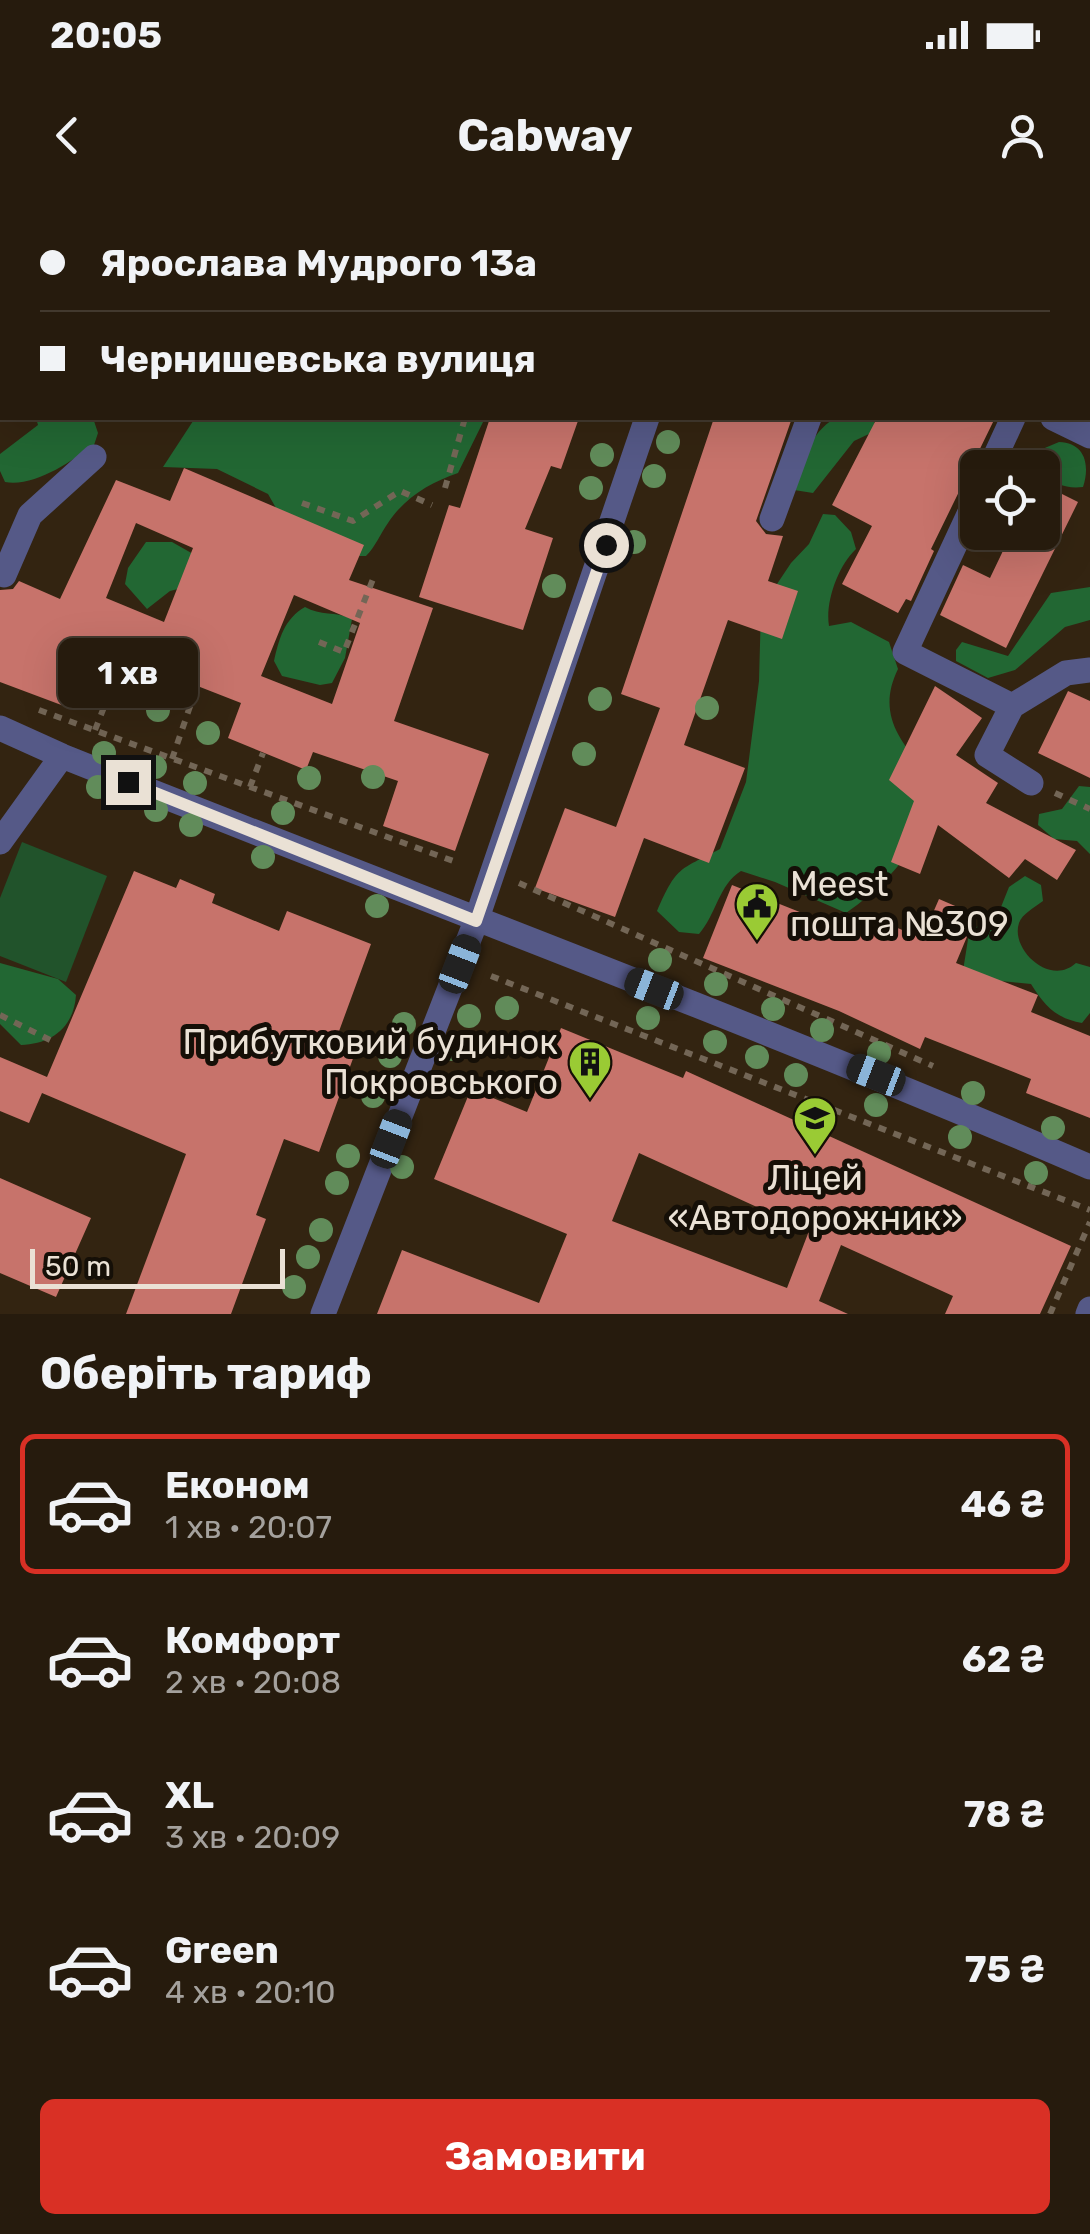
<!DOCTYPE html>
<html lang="uk">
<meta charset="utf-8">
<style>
:root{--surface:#261b0d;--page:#2e2416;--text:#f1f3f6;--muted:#a4a19d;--line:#42392e;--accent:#d93025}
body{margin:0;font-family:Rubik,sans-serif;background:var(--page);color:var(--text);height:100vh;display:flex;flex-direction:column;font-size:38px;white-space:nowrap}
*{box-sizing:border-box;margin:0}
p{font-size:32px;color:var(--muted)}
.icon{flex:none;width:55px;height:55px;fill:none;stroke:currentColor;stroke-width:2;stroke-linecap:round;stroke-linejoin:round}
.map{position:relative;height:1114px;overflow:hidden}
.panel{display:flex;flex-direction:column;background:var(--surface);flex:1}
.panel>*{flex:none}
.top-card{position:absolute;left:0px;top:0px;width:1090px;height:220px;box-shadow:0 10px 40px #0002,0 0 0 2px var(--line);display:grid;align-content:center;height:220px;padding:0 40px;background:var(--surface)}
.controls{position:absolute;left:960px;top:250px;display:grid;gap:20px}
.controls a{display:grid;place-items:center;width:100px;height:100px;border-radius:15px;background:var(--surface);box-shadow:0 10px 40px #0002,0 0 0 2px var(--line);font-size:50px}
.scale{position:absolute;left:30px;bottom:25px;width:255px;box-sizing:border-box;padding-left:10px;border:5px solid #eae1d5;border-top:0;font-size:28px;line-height:35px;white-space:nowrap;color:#eae1d5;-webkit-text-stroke:8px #150f07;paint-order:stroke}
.end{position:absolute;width:45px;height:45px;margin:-22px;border:12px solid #eae1d5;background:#111;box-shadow:0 0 0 5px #111}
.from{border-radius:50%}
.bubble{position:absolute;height:70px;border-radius:15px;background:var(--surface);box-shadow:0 10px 40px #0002,0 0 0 2px var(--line);font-size:32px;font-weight:700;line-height:70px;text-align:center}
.car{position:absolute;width:30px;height:60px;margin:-30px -15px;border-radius:12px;box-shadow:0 0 8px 2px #0007;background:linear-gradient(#222 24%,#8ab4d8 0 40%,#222 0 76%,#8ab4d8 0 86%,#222 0)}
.top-card b{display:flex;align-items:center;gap:35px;height:95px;font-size:38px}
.top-card b+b{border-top:2px solid var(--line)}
.top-card i{width:25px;height:25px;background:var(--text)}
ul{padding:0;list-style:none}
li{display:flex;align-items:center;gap:30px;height:140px;margin:0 20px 15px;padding:0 20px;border:5px solid transparent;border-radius:15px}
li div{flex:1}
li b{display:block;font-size:38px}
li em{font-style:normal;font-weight:700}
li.selected{border-color:var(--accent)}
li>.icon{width:90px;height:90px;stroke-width:1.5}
h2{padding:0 40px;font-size:45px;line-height:120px}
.primary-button{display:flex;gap:20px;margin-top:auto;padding:20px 40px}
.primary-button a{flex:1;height:115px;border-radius:15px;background:var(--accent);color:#fff;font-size:40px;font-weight:700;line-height:115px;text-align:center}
.status{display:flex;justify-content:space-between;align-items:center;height:70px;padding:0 50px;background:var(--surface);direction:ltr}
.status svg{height:28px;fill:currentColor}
header{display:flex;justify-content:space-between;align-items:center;height:130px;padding:0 40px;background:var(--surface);font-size:45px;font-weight:700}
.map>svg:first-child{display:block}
</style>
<div class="status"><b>20:05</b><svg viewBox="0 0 49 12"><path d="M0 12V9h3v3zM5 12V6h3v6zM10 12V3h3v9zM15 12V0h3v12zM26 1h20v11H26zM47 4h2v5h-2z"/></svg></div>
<header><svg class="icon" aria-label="back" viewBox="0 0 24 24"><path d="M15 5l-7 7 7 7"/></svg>Cabway<svg class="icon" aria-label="person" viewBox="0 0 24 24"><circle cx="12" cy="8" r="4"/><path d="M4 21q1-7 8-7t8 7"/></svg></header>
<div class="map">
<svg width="1090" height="1114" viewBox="0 0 1090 1114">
<rect width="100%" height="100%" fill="#332411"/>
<path fill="#21532b" d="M22,642l85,34 -41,106 -66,-26v-58z"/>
<path fill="#226733" d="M36,218h57l5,15 -4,12c-24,17 -59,42 -89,37l-5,-11v-17l38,-29z
M195,218h290l-27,55c-27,9 -54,25 -70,50 -8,11 -12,23 -22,33h-23l-63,-41 -12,-21 -51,-25 -54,-2z
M835,218h37l3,6 -4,9 -17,8 -41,52 -19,-3c8,-28 15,-56 41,-72z
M1059,242c27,1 31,24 24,45 -17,2 -27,-3 -40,-12l-1,-7 -6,-1 4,-17z
M823,314l12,1 16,17 5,17c-18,17 -31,53 -27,77l22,-4 38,20 9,27c-23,47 5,75 33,109 -1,15 0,34 -6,47 -18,36 -47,66 -79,88l-71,-31 -34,-11c-22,13 -25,44 -42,63l-20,-2 -22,-21c20,-45 21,-40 63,-62l26,-67 13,-101 2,-73 30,-45 18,-19z
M146,342h26l37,21 -15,22 -24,6 -23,18 -22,-25 3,-16z
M1090,387v33l-25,7 -50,43 -27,8 -32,-17v-11l6,-8 46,14 43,-63z
M305,407c15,9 31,4 47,12l-7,39 -13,25 -12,2 -38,-9 -8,-15c5,-22 10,-42 31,-54z
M1079,586l11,1v67l-13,-13 -23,-2 -16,-14 1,-11 23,-5z
M1025,676l16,9 2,16c-8,6 -21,13 -24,22 -9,26 31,64 57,40l14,4v46l-8,10c-27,-5 -37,-17 -51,-39l-69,-7 7,-44 32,-26 8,-20z
M0,763l58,16 18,16c-2,32 -24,49 -55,50l-21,-21z"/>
<path fill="#c7736b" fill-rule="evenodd" d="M490,218h89l-18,51 -10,-3 -26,63 28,9 -30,92 -104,-33 30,-92 11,3z
M714,218h78l-36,103 10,13 17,2 -15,45 30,10 -16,48 -54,-19 -44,125 61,23 -36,95 -65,-25 -29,79 -80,-29 30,-80 51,19 44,-119 -39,-14z
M877,218h118l-64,131 3,2 -23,50 -5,-2 -8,14 -56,-29 30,-58 -40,-21z
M184,268l180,77 -15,35 84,28 -39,113 95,33 -34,97 -72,-25 15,-45 -85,-29 -7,18 -78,-32 13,-35 -87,-34 -16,40 -65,-26 -9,23 -64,-24v-92l13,-1 6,-8 41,18 56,-119 54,21zM136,323l57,25 -29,74 -58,-24zM294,395l66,28 -28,81 -71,-28z
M1042,284l36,18 -72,146 -66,-33 23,-50 27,13 22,-46h30z
M935,486l47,32 -26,37 42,28 -12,20 90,47 -19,30 -32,-21 -16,19 -71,-53 -18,49 -29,-12 23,-61 -25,-21z
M1068,491l22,10v77l-52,-25z
M134,671l42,17 4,-9 35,15 -3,9 67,28 8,-20 84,33 -33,90 21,8 -40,110 -35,-13 -28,76 10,4 -35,95h-105l60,-160 -144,-61 -13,30 -29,-12v-54l47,20z
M732,685l138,55 8,-20 44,18 17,-39 37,16 -20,48 82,32 -7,17 59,24v82l-64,-25 5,-14 -106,-42 -5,12 -81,-38 -136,-53z
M561,828l122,50 3,-7 385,175 -31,68h-95l8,-18 -112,-51 -22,56 29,13h-471l25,-64 137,53 28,-69 -133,-55 37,-90 56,23zM639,953l170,78 -22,57 -175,-67z
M0,978l91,40 -35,79 -56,-24z"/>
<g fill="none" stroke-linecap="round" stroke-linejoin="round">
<path stroke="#736656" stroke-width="6" stroke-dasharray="8 8" stroke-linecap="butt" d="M371,2l1,-2
M445,288l20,-70
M302,303l51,18 47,-30 32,14
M319,442l25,10 31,-78
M39,510l417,152
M95,530l13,-33
M172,559l25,-73
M250,587l13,-34
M1055,593l35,16
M519,683l414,183
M491,776l599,234
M0,815l56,28
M1050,1114l40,-92"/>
<path stroke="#555987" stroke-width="25" d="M542,0l2,2
M102,2l1,-2
M717,2l1,-2
M947,2l2,-2
M1073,2l1,-2
M1053,218l37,18
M990,268l23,-50
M978,295l-73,157 107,54 -25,49 44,28
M772,319l37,-101
M4,375l26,-60 64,-58
M1012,506l54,-33 24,-3
M0,528l62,28c343,137 689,265 1028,411
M0,642l62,-86
M323,1114l153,-393 171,-503
M1088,1114l2,-5"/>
</g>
<g fill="#618c5a">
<circle cx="668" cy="242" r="12"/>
<circle cx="602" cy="255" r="12"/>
<circle cx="654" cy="276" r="12"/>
<circle cx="591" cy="288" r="12"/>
<circle cx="634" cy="342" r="12"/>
<circle cx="554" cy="386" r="12"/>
<circle cx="600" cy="499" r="12"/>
<circle cx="707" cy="508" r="12"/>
<circle cx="158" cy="510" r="12"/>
<circle cx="208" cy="533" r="12"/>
<circle cx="104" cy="553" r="12"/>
<circle cx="584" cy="554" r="12"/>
<circle cx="155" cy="567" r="12"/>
<circle cx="373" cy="577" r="12"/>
<circle cx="309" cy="578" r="12"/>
<circle cx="195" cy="583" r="12"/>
<circle cx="98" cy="587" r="12"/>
<circle cx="122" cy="597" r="12"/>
<circle cx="156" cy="610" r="12"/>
<circle cx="283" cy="613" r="12"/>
<circle cx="191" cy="625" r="12"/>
<circle cx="263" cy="657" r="12"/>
<circle cx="377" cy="706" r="12"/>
<circle cx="660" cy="760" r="12"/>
<circle cx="716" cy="784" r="12"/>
<circle cx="507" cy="808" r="12"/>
<circle cx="773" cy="809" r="12"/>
<circle cx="469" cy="816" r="12"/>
<circle cx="648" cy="818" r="12"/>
<circle cx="404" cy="824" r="12"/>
<circle cx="822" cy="830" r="12"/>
<circle cx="715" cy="842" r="12"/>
<circle cx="452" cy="849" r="12"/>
<circle cx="879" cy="853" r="12"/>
<circle cx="390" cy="856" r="12"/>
<circle cx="757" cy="857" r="12"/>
<circle cx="796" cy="875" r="12"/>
<circle cx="973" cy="893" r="12"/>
<circle cx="373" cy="896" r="12"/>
<circle cx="876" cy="905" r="12"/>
<circle cx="1053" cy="928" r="12"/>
<circle cx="960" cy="937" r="12"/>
<circle cx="348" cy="956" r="12"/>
<circle cx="402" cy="967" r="12"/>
<circle cx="1036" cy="973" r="12"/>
<circle cx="337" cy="983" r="12"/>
<circle cx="321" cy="1030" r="12"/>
<circle cx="308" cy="1057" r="12"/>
<circle cx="294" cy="1087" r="12"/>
</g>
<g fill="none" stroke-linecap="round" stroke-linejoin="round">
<path stroke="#eae1d5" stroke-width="12" d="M128,582l348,139 130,-376"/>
</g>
<defs>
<g id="civic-pin" transform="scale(2.25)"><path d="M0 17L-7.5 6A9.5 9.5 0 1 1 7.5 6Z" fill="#9acb34" stroke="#150f07"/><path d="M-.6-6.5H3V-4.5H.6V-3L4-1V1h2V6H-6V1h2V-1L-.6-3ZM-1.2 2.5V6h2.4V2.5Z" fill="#111"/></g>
<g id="building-pin" transform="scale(2.25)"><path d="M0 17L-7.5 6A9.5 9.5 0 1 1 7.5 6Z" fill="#9acb34" stroke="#150f07"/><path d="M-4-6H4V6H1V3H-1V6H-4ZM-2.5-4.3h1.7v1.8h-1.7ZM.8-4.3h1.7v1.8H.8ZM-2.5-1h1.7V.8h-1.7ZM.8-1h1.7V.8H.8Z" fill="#111"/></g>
<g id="school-pin" transform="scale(2.25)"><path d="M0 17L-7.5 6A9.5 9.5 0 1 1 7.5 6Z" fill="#9acb34" stroke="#150f07"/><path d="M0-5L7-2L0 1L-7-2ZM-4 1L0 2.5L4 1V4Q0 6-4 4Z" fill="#111"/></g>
</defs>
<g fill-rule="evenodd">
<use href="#civic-pin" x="757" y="704"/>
<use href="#building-pin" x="590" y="862"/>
<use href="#school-pin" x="815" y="918"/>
</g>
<g text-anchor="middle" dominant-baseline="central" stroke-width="10" stroke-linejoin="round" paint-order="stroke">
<g font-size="35" fill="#eae1d5" stroke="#150f07" text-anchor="start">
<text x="790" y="684">Meest<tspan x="790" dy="40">пошта №309</tspan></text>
<text x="558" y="842" text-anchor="end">Прибутковий будинок<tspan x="558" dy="40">Покровського</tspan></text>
<text x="815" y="978" text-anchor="middle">Ліцей<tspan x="815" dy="40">«Автодорожник»</tspan></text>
</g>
</g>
</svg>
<div class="controls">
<a><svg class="icon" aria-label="locate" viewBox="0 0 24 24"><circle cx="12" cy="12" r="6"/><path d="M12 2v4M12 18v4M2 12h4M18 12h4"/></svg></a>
</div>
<div class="scale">50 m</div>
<i class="end from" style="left:606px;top:345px"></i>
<i class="end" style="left:128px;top:582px"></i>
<div class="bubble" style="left:58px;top:438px;width:140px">1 хв</div>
<i class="car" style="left:460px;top:764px;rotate:21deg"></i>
<i class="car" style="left:654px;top:789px;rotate:291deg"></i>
<i class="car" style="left:876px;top:875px;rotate:291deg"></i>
<i class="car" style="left:391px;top:939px;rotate:21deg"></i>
<div class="top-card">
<b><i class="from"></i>Ярослава Мудрого 13а</b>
<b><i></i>Чернишевська вулиця</b>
</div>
</div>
<section class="panel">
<h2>Оберіть тариф</h2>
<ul>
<li class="selected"><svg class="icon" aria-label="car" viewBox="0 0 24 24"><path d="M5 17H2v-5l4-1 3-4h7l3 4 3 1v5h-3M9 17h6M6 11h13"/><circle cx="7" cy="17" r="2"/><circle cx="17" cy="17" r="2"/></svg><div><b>Економ</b><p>1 хв · 20:07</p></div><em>46 ₴</em></li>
<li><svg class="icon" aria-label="car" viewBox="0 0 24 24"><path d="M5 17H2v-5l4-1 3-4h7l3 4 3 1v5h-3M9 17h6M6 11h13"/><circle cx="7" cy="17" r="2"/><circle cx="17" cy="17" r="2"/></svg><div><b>Комфорт</b><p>2 хв · 20:08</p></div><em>62 ₴</em></li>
<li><svg class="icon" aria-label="car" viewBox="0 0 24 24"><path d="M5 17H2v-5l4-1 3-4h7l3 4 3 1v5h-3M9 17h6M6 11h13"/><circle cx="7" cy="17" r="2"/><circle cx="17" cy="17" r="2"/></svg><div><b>XL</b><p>3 хв · 20:09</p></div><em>78 ₴</em></li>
<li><svg class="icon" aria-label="car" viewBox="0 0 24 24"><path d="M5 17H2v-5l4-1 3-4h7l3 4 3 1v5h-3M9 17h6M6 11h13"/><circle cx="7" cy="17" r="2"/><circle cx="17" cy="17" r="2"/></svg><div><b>Green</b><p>4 хв · 20:10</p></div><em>75 ₴</em></li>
</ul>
<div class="primary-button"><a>Замовити</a></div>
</section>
